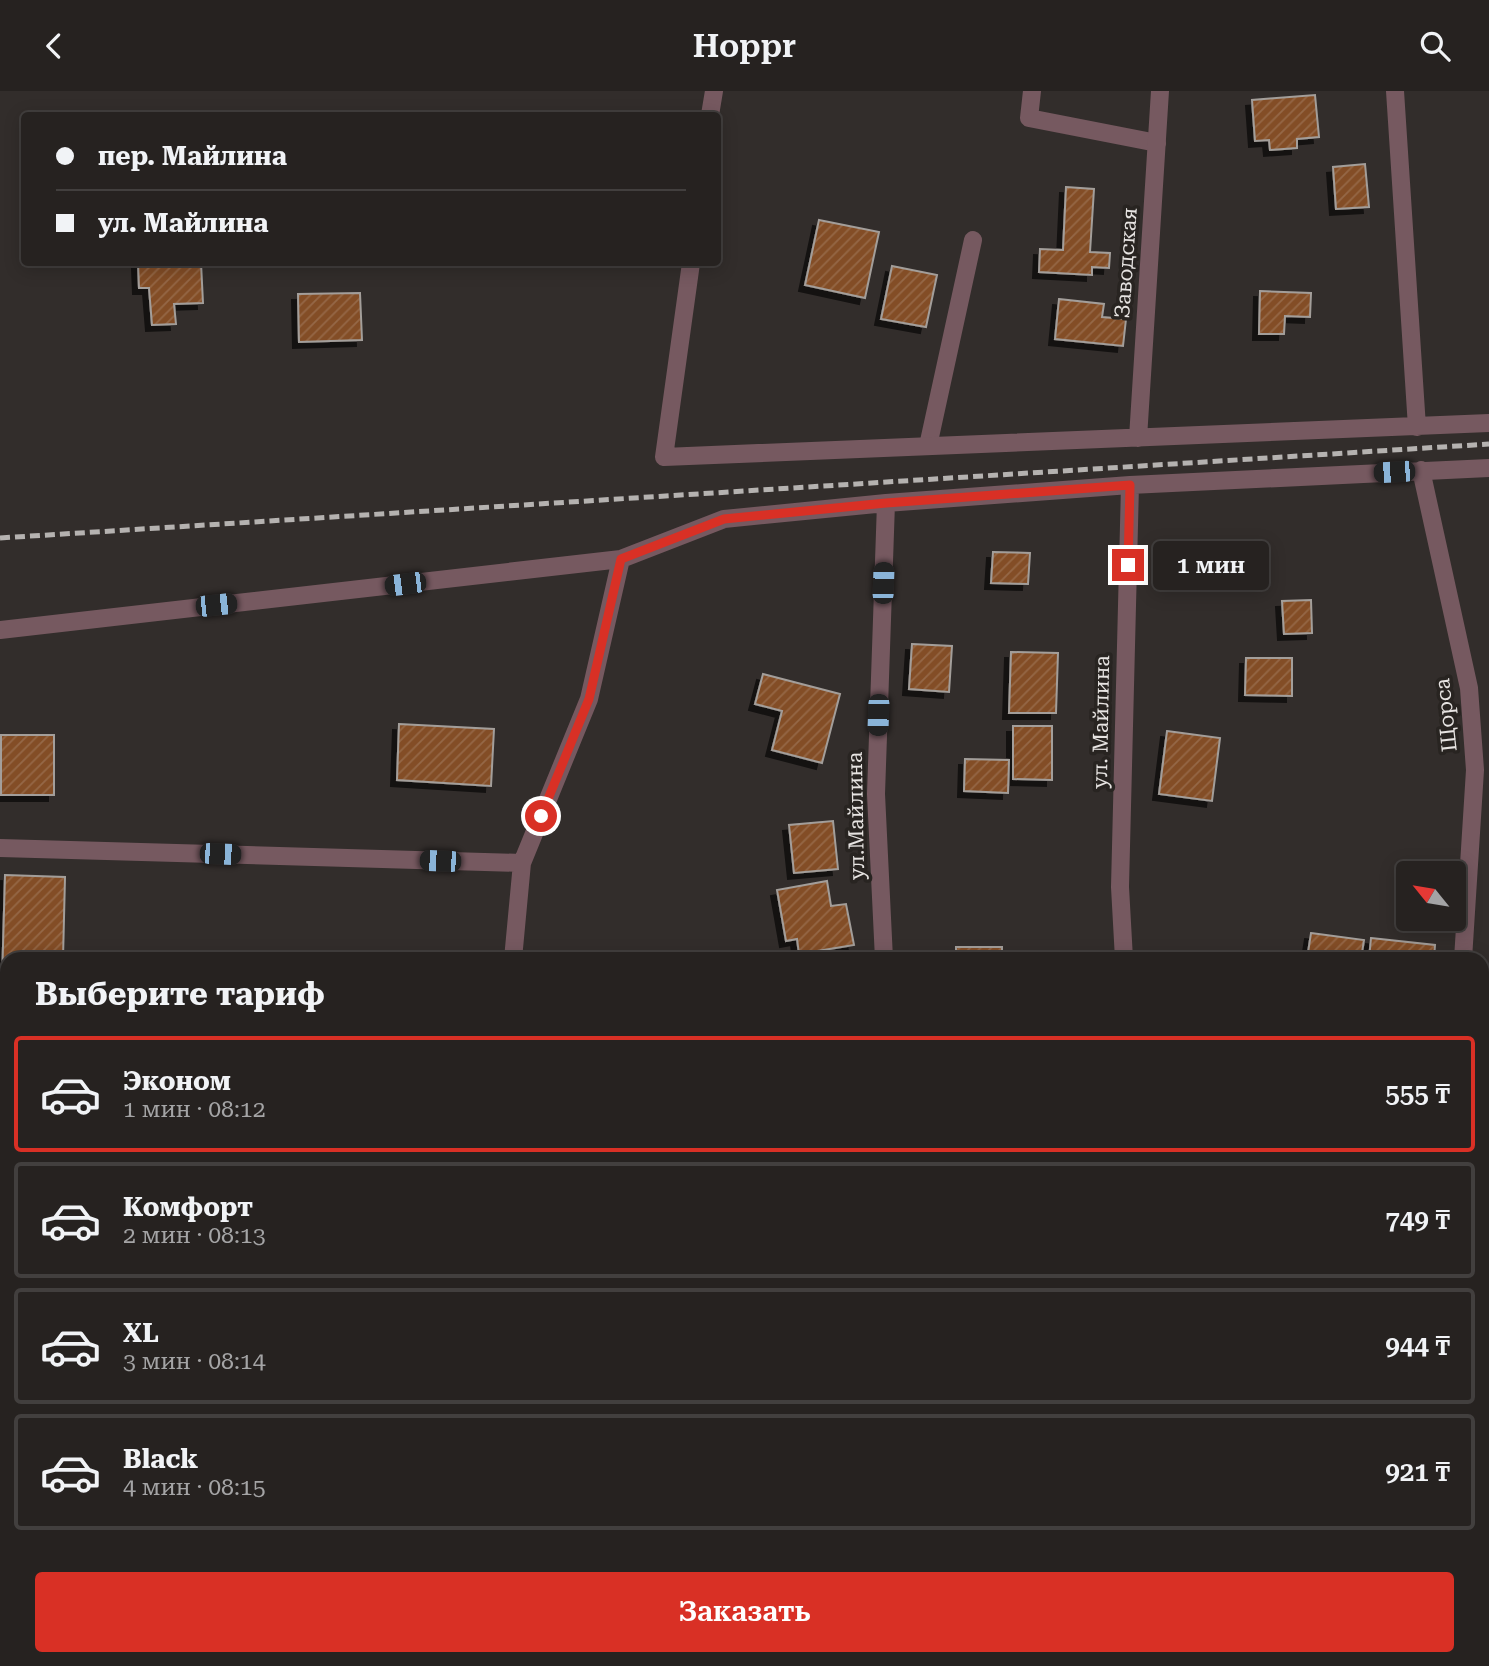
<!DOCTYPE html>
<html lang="ru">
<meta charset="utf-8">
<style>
:root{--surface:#262220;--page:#2e2a29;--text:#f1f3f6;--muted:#a4a4a5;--line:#423f3e;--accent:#d93025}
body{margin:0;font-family:"Roboto Serif",serif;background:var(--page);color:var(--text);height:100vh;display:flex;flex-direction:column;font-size:26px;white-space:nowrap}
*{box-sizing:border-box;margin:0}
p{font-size:23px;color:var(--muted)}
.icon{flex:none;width:38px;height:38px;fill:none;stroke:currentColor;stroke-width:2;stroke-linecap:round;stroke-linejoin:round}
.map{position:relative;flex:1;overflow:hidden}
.panel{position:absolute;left:0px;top:861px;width:1489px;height:714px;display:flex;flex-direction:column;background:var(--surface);border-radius:21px 21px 0 0;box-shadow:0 4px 18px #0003,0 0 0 2px var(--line)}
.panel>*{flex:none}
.hud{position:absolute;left:21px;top:21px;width:700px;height:154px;border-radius:7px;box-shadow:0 4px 18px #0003,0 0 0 2px var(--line);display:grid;align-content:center;height:154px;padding:0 35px;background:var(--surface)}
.needle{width:46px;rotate:300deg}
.controls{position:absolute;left:1396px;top:770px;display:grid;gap:14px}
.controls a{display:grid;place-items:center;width:70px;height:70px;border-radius:7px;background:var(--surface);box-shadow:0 4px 18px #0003,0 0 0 2px var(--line);font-size:35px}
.end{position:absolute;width:32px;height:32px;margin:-16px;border:9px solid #d93025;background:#fff;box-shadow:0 0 0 4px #fff}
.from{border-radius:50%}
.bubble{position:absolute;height:49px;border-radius:7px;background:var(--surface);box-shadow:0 4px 18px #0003,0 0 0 2px var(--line);font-size:23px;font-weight:600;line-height:49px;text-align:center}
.car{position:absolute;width:21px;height:42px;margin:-21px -10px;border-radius:9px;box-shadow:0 0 5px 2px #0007;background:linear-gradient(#222 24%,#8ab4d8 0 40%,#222 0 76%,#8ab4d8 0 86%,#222 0)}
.hud b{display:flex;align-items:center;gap:24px;height:66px;font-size:26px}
.hud b+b{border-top:2px solid var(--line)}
.hud i{width:18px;height:18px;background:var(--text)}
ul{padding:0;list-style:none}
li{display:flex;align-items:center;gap:21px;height:116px;margin:0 14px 10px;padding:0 21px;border:4px solid var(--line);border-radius:7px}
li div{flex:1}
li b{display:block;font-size:26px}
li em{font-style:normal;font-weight:600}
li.current{border-color:var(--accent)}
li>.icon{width:63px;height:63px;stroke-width:1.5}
h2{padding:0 35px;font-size:32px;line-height:84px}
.action{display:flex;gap:14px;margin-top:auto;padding:14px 35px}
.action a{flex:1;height:80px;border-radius:7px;background:var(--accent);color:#fff;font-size:28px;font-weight:600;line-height:80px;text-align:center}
header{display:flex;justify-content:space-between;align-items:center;height:91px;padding:0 35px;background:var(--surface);font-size:32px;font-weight:600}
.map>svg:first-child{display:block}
</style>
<header><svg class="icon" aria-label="back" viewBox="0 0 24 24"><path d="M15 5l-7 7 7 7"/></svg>Hoppr<svg class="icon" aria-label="search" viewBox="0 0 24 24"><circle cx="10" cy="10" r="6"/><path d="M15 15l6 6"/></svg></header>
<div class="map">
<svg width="1489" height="1575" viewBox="0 0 1489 1575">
<defs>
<pattern id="building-hatch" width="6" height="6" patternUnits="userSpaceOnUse" patternTransform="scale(1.75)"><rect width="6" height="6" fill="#834e27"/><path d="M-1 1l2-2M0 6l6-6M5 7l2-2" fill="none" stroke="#956746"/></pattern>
<filter id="shadow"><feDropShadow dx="-6" dy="6" stdDeviation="0" flood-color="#0009"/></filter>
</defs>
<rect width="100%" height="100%" fill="#322d2b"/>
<path fill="url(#building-hatch)" stroke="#a39e9a" stroke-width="2" filter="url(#shadow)" d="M1315,4l4,42 -22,2v9l-27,2 -1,-10 -14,1 -3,-41z
M1365,73l4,43 -33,2 -3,-42z
M1066,96l28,2 -4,63 20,1 -1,15 -17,-1v8l-53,-3 1,-23 23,1z
M819,129l60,12 -14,66 -60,-13z
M138,172h63l2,40 -29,1 2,20 -24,1 -3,-37h-10z
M892,175l45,9 -11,52 -45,-8z
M1260,200l51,2 -1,24 -25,-1 -1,18h-25z
M360,202l2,47 -63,2 -1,-48z
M1059,208l45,5 -2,13 24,2 -3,27 -68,-7z
M993,461l37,1 -2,31 -37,-1z
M1311,509l1,33 -28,1 -2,-33z
M912,553l40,2 -3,46 -40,-3z
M1011,561l47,1 -2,60h-47z
M1246,567h46v38l-47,-1z
M763,583l77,20 -18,69 -50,-13 10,-39 -27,-7z
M399,633l95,5 -3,57 -94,-6z
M1013,635h39v54l-39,-1z
M1167,640l53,7 -8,63 -53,-7z
M1,644h53v60h-53z
M965,668l44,1 -1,33 -44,-2z
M833,730l5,48 -44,4 -5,-48z
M5,784l60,2 -2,82h-56v23h-5z
M827,790l4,25 15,-2 8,41 -55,9 -2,-15 -11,2 -9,-51z
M1311,842l53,7 -3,19h-54z
M1371,847l64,7 -1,14h-65z
M956,856h46v12h-46z
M1229,862l33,5 -1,1h-33z
M0,1028h7v53h-7z
M0,1087h7v53h-7z"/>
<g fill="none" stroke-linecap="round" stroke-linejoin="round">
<path stroke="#765960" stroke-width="18" d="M1032,0l-3,27 128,25
M928,355l45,-206"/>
<path stroke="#765960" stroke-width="18" d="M1395,0l22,336
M710,24l4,-24
M691,172l-27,194 825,-34
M1138,347l22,-347
M1421,379l48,218 6,82 -12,189
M0,539l621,-71 103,-40 162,-16 244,-18 359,-17
M0,757l522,15
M513,868l9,-96 67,-164 32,-140
M884,868l-8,-165 10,-291
M1124,868l-4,-72 10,-402
M517,1568l1,7
M274,1575v-7
M861,1575l1,-7
M1417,1575l1,-7"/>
<path stroke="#b5b2b0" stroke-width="5" stroke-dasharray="10 5" stroke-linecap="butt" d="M0,447l1489,-94"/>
</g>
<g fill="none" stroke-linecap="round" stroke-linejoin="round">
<path stroke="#d93025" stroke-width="9" d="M541,725l48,-117 32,-140 103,-40 162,-16 244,-18 -2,80"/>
</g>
<g text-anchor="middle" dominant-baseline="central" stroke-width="7" stroke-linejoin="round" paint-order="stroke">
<g font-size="21" fill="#e7e4e2" stroke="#282421">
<text transform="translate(1126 172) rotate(-86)">Заводская</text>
<text transform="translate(1446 624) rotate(-96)">Щорса</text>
<text transform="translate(1101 631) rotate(-89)">ул. Майлина</text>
<text transform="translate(856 725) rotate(-91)">ул.Майлина</text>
</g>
</g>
</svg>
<div class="controls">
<a><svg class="needle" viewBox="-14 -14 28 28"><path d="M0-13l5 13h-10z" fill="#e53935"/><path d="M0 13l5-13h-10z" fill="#a4a4a5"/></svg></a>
</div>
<i class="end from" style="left:541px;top:725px"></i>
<i class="end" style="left:1128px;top:474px"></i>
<div class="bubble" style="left:1153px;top:450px;width:116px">1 мин</div>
<i class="car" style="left:1394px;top:381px;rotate:267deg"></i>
<i class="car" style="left:883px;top:492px;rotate:2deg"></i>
<i class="car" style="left:405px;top:493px;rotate:263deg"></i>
<i class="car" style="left:216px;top:514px;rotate:84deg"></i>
<i class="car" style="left:878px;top:624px;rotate:182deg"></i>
<i class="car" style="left:220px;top:763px;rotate:92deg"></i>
<i class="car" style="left:440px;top:770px;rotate:272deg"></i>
<div class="hud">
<b><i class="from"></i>пер. Майлина</b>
<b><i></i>ул. Майлина</b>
</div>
<section class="panel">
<h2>Выберите тариф</h2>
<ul>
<li class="current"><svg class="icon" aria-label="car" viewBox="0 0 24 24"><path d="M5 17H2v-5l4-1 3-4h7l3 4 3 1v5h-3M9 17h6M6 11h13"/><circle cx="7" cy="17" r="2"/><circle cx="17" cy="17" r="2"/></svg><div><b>Эконом</b><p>1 мин · 08:12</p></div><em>555 ₸</em></li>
<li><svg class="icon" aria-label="car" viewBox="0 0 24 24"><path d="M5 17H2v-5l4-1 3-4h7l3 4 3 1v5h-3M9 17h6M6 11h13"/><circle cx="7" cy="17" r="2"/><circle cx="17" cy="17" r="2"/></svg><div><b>Комфорт</b><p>2 мин · 08:13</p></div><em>749 ₸</em></li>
<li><svg class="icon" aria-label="car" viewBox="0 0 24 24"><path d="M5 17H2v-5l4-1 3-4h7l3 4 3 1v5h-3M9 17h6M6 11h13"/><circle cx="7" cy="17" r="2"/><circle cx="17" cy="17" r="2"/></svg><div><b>XL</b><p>3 мин · 08:14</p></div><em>944 ₸</em></li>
<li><svg class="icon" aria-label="car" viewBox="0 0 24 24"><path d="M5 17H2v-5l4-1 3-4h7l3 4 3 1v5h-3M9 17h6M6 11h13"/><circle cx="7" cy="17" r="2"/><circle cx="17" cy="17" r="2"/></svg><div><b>Black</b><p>4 мин · 08:15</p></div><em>921 ₸</em></li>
</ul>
<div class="action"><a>Заказать</a></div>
</section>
</div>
